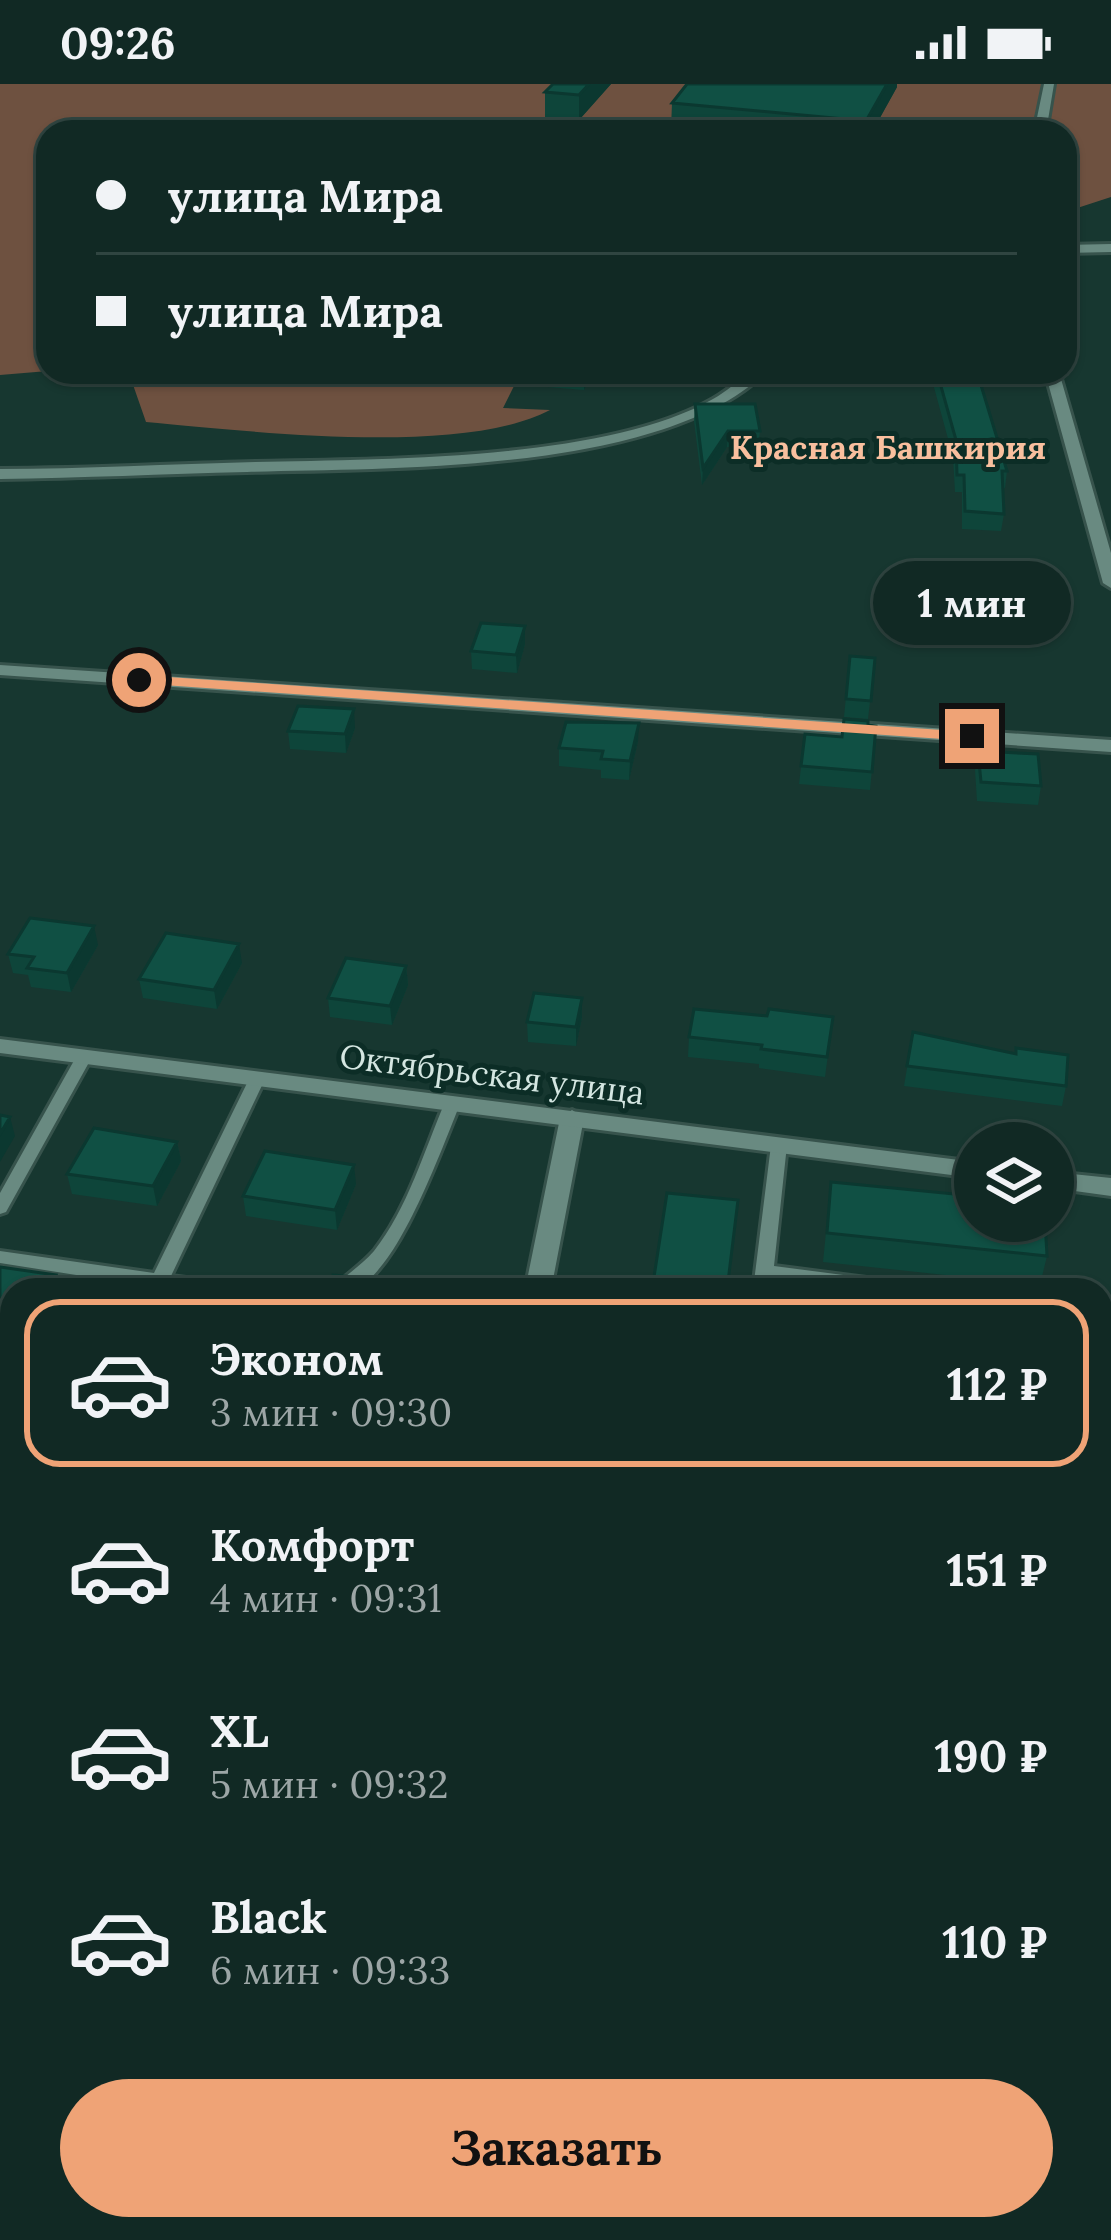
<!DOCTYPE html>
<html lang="ru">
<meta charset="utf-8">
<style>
:root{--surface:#112924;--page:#1e3531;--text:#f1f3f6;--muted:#9ca6a6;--line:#304541;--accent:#efa376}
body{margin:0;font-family:Lora,serif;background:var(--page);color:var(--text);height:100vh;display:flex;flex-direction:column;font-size:45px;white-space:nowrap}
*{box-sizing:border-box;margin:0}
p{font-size:39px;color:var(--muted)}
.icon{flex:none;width:66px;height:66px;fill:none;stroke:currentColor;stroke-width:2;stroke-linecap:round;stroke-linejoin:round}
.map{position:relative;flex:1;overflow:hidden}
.panel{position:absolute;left:0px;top:1194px;width:1113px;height:963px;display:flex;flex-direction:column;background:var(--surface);border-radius:36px 36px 0 0;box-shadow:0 3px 9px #0004,0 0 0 3px var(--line)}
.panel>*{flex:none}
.guide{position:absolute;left:36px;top:36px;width:1041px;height:264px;border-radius:36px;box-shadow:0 3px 9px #0004,0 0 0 3px var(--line);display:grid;align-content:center;height:264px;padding:0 60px;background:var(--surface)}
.controls{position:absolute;left:954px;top:1038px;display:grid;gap:24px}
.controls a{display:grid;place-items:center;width:120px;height:120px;border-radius:50%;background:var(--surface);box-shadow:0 3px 9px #0004,0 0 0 3px var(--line);font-size:60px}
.end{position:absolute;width:54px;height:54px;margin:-27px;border:15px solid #efa376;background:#111;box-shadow:0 0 0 6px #111}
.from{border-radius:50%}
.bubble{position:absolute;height:84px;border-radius:42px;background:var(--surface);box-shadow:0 3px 9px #0004,0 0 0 3px var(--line);font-size:39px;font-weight:800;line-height:84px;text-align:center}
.guide b{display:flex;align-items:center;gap:42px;height:114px;font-size:45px}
.guide b+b{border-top:3px solid var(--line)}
.guide i{width:30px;height:30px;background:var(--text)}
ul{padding:21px 0 0;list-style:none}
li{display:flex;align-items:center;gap:36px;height:168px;margin:0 24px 18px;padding:0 36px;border:6px solid transparent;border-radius:36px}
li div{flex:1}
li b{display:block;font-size:45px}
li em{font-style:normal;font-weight:800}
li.active{border-color:var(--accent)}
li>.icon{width:108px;height:108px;stroke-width:1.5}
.button{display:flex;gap:24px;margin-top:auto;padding:24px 60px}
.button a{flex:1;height:138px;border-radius:72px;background:var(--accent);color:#111;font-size:48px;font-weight:800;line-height:138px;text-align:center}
.status{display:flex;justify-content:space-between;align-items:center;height:84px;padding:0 60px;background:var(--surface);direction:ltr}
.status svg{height:33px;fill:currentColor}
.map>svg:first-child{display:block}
</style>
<div class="status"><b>09:26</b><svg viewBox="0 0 49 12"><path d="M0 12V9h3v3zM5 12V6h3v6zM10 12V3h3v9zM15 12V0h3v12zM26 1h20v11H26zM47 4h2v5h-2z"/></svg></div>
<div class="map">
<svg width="1111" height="2156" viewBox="0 0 1111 2156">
<rect width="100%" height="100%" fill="#173730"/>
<path fill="#6e5140" d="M0,0h1111v113l-46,15v-80h-1017v239l-48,4z
M59,288h462l-18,36 47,2c-89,47 -301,21 -404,12l-15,-43z"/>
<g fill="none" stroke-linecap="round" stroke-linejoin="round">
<g stroke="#37534c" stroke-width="6">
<path id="service" d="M84,968l8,5 -86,155 -6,2v-21l76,-136z
M258,988l8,5 -95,199 53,7 6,2 3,5 -74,-2 -159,-25v-12l154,22 96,-196z
M453,1013l8,5c-18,42 -64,176 -110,188 -7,2 -13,0 -20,0 13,-14 30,-24 43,-39 34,-43 50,-100 71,-149z
M779,1055l8,6 -13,121 131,17 6,2 3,5h-57l-85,-12 -1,12h-18l18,-145z
M0,1643l12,2v20l-12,-2z
M12,2050v41l-3,8 -9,3v-41l3,-8z
M639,2145h26l-1,11h-26z
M871,2145h26v11h-26z
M1063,2145h26v11h-26z"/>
</g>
<g stroke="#37534c" stroke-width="6">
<path id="minor" d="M1044,0h10l-8,48h-12z
M1111,160v8l-46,1v-8z
M750,288h16c-105,102 -379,96 -519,100 -83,2 -165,6 -247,7v-10c85,0 170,-5 255,-7 127,-3 348,-1 458,-63 13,-7 25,-18 37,-27z
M1045,288h14l52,181v35l-8,-5z
M0,581l1111,75v12l-1111,-77z
M572,1026l12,8 -33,172h-26l35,-172z
M333,2145h38l-2,11h-38z"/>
</g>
<g stroke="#37534c" stroke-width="6">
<path id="tertiary" d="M0,955l975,123v16l-975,-125z
M1053,1088l58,6v18l-58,-8z"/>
</g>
<use href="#service" fill="#698a81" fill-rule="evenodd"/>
<use href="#minor" fill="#698a81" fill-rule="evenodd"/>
<use href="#tertiary" fill="#698a81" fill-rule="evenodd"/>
</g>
<path fill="#0e453a" d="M553,0h58l-32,36 -34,-3v-25z
M897,3l-25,45h-171l-30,-3 1,-26z
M524,288h69l-9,18 -60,-5z
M933,288h44l30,99 -2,17h-2l1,26 -3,17 -39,-2v-37h-7l-2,-35 -21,-77z
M695,320l65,27 -2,16h-31l-25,38 -8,-64z
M525,542v18l-8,29 -45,-4 -1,-18z
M850,572l25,2 -7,61 -24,-2z
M868,641l8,1 -6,64 -71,-6 6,-50 37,3z
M355,644l-9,25 -56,-4 -2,-18z
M638,657l-9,39 -28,-2v-8l-42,-4v-18z
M978,667l63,35 -3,19 -61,-4 -2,-31z
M98,861l-27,47 -40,-5 -3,-12 -15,-2 -5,-19z
M242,879l-25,46 -74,-11 -4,-19z
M406,882l2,19 -16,40 -62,-8 -2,-19z
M582,914v19l-6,29 -48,-4 -1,-20z
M767,932l66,1 -8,60 -66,-9v-4l-71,-7 1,-20z
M913,948l102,22 51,32 -4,20 -158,-20z
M177,1058l4,19 -24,45 -85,-12 -5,-20z
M831,1098l216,74 -7,29 -217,-23z
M356,1100l-19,46 -91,-14 -3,-20z
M0,1183l56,8 4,15h-48v70l-12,-2z
M1101,1220l10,1v195l-10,-1z
M1111,1487v208l-10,-180z"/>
<path fill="#0b3830" d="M589,0h22l-32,36v-25z
M887,0h10v3l-25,45h-7l1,-11z
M584,288h9l-9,18z
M728,347l-1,16 -25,38 1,-17z
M525,542v18l-8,29 -1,-18z
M354,625l1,19 -9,25 -1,-19z
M639,639l-1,18 -9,39 1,-19z
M94,842l4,19 -27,47 -4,-19z
M239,860l3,19 -25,46 -3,-19z
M406,882l2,19 -16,40 -2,-19z
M582,914v19l-6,29v-19z
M10,1033l5,19 -15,26v-28z
M177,1058l4,19 -24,45 -4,-20z
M354,1081l2,19 -19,46 -2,-20z
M56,1191l4,15h-11z
M3,1307l6,20 -9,22v-34z"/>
<path fill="#105044" stroke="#0b3830" stroke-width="3" d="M553,0h36l-10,11 -34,-3z
M687,0h200l-21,37 -194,-18z
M937,288h40l30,99h-5l2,43 -39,-3 -1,-36h-7l-1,-35z
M695,320h60l5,27h-32l-25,37z
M481,539l44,3 -9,29 -45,-4z
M850,572l25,2 -4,43 -25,-2z
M298,622l56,3 -9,25 -57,-3z
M844,635l24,2v4l8,1 -4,46 -71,-6 4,-32 37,3z
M566,638l73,1 -9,38 -29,-2 2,-8 -44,-3z
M978,667l60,3 3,32 -60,-4z
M30,834l64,8 -27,47 -40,-5 7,-11 -26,-3z
M166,849l73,11 -25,46 -75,-11z
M346,874l60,8 -16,40 -62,-8z
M534,909l48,5 -6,29 -49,-5z
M694,925l73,7 2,-7 64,8 -6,40 -66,-8 1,-4 -73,-8z
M913,948l103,22v-6l52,7 -2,31 -159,-20z
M0,1031l10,2 -10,17z
M94,1044l83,14 -24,44 -86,-12z
M265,1067l89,14 -19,45 -92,-14z
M831,1098l144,14v25h70l2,35 -220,-23z
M667,1109l71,7 -11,90h-75z
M0,1183l56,8 -7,15h-37v51l-12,-2z
M333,1191l73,7 -2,8h-75z
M1101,1220l10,1v166l-6,-1 -4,-71z
M23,2145h76l32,5 -1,6h-110z"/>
<path fill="#efa376" d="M139,591l833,57 8,4 -8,5 -838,-58z"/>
<g text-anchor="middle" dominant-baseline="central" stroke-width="10" stroke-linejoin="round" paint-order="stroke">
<g font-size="33" font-weight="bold" fill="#f9bf9e" stroke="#0c2d26">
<text x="888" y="363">Красная Башкирия</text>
</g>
<g font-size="33" fill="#d4e6e1" stroke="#0c2d26">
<text transform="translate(492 990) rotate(7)">Октябрьская улица</text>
</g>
</g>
</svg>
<div class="controls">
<a><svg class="icon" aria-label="layers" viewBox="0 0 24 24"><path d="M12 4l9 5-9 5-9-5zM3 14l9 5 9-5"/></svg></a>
</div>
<i class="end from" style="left:139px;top:596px"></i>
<i class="end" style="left:972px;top:652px"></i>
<div class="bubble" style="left:873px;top:477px;width:198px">1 мин</div>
<div class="guide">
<b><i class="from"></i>улица Мира</b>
<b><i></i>улица Мира</b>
</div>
<section class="panel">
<ul>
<li class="active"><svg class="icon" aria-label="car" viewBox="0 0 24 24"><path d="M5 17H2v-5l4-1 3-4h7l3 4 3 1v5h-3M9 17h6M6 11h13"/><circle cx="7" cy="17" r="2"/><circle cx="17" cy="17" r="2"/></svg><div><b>Эконом</b><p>3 мин · 09:30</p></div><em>112 ₽</em></li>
<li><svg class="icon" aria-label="car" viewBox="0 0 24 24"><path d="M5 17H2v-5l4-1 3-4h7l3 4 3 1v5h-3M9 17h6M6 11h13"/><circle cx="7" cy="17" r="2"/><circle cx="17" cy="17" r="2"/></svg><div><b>Комфорт</b><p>4 мин · 09:31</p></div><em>151 ₽</em></li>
<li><svg class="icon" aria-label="car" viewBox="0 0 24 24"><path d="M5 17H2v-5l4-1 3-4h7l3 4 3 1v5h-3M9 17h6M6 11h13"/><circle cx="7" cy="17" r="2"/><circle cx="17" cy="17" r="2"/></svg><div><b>XL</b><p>5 мин · 09:32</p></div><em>190 ₽</em></li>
<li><svg class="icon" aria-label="car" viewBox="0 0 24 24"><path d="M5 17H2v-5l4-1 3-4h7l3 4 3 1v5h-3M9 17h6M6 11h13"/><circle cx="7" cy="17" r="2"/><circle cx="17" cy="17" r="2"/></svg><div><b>Black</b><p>6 мин · 09:33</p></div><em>110 ₽</em></li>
</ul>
<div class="button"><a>Заказать</a></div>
</section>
</div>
